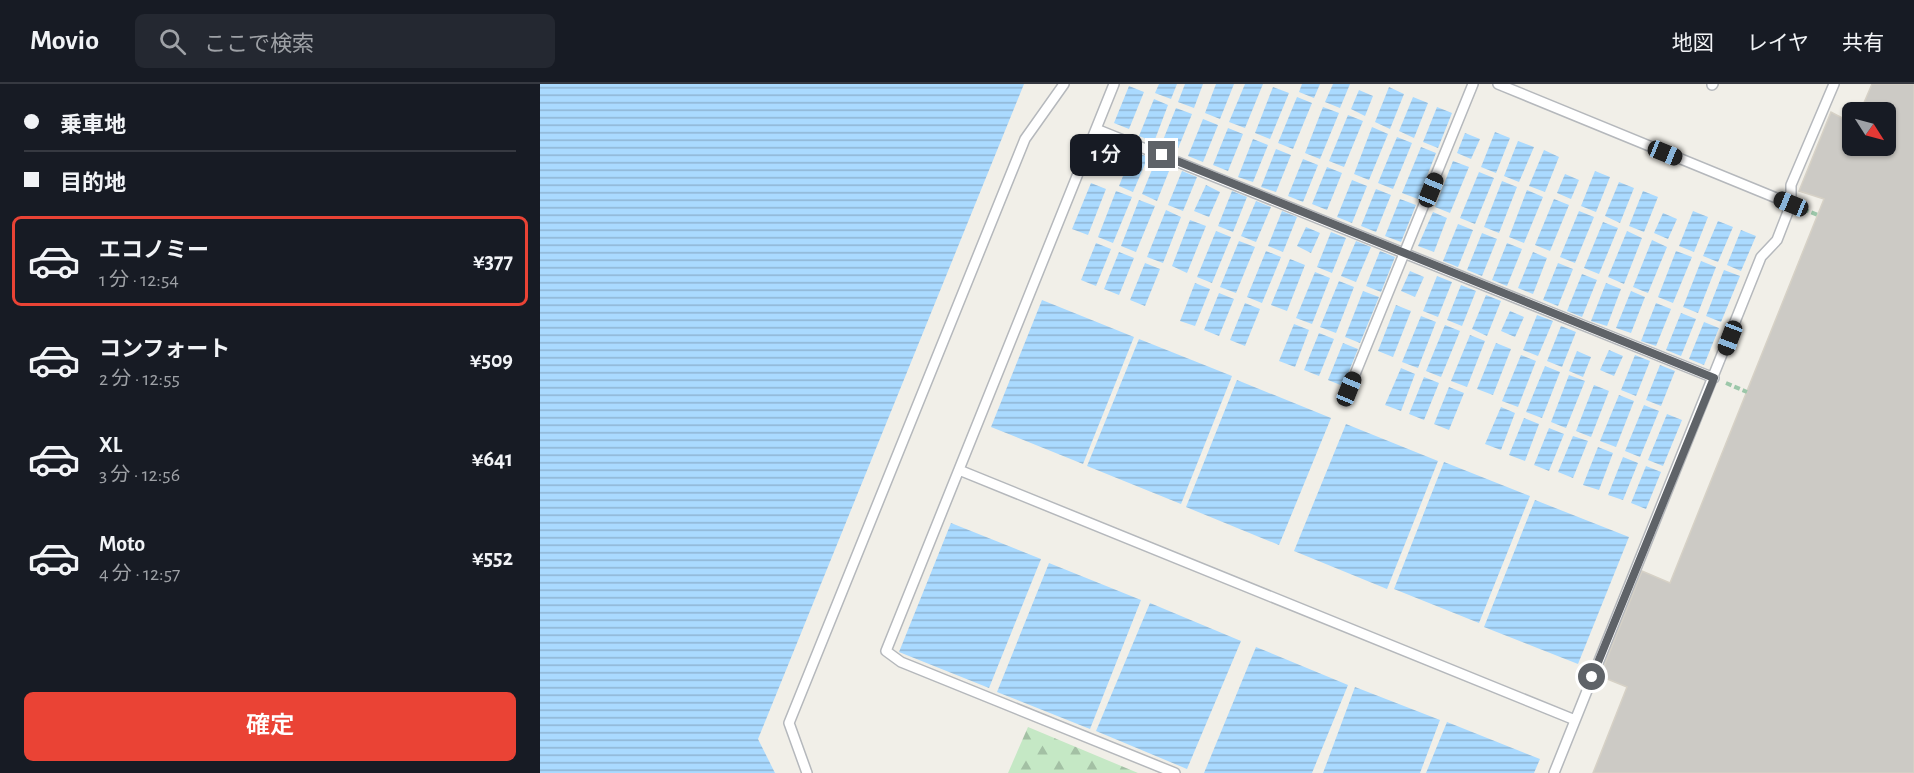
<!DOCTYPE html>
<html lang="ja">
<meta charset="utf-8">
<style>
:root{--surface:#171b24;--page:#242831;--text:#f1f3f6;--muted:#9ea1a6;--line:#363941;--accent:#ea4335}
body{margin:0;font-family:"Alegreya Sans","Noto Sans JP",sans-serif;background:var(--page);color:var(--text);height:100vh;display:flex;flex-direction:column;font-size:22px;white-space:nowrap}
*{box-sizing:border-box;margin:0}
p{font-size:20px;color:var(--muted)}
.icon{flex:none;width:33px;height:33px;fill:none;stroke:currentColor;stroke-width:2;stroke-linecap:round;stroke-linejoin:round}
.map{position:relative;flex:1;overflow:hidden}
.side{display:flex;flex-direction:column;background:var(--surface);width:540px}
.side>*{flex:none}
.banner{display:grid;align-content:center;height:132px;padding:0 24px;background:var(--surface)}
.needle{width:39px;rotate:126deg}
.tools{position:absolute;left:1302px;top:18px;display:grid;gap:12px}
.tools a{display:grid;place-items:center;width:54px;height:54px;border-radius:9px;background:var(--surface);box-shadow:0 2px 4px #0004;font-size:30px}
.end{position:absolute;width:27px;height:27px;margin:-14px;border:8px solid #5f6368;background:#fff;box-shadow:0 0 0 3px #fff}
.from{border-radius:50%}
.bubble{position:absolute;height:42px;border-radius:9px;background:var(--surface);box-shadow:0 2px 4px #0004;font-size:20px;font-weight:600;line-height:42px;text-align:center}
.car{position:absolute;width:18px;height:36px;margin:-18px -9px;border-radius:8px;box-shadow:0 0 4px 2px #0007;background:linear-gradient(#222 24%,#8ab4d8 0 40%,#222 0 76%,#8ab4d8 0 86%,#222 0)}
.banner b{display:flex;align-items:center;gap:21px;height:57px;font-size:22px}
.banner b+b{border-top:2px solid var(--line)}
.banner i{width:15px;height:15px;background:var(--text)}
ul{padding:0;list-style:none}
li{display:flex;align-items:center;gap:18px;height:90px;margin:0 12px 9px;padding:0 12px;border:3px solid transparent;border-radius:9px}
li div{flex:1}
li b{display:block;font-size:22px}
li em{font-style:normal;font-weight:600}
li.selected{border-color:var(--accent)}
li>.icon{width:54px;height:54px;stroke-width:1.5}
.cta{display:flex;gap:12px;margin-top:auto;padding:12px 24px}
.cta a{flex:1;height:69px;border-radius:9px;background:var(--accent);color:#fff;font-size:24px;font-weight:600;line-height:69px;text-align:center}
header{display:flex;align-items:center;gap:36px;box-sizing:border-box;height:84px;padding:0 30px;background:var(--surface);border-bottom:2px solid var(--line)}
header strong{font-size:28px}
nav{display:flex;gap:33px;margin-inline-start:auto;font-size:21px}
.search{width:420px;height:54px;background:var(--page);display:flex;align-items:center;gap:15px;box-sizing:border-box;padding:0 21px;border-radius:9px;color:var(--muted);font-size:22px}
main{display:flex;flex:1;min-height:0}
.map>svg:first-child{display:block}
</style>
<header>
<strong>Movio</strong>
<div class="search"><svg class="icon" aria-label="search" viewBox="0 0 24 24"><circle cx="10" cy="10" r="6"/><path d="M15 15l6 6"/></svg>ここで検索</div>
<nav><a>地図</a><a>レイヤ</a><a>共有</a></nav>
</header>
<main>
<section class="side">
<div class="banner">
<b><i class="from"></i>乗車地</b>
<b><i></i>目的地</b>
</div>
<ul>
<li class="selected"><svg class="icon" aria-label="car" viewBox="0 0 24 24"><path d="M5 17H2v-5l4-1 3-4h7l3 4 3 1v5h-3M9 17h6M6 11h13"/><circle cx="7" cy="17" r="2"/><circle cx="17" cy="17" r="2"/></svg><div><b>エコノミー</b><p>1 分 · 12:54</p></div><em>¥377</em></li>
<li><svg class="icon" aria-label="car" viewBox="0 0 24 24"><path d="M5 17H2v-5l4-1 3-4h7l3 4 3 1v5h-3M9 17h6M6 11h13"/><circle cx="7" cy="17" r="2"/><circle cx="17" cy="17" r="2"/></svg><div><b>コンフォート</b><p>2 分 · 12:55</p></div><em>¥509</em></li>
<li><svg class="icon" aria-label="car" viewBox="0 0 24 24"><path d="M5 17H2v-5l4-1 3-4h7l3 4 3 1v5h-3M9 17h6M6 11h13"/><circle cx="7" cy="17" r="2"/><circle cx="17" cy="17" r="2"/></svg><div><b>XL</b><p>3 分 · 12:56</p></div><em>¥641</em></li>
<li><svg class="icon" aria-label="car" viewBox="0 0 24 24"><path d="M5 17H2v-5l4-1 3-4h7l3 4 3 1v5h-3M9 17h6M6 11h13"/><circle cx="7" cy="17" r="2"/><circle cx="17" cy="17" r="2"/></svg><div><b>Moto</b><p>4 分 · 12:57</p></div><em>¥552</em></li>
</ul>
<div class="cta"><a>確定</a></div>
</section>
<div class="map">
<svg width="1374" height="689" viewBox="0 0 1374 689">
<defs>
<pattern id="forest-firs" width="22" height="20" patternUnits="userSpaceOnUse" patternTransform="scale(1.5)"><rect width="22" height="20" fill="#c5e8c5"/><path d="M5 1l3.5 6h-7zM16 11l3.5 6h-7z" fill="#a3c0a4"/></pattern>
<pattern id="water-rules" width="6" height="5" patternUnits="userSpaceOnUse" patternTransform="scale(1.5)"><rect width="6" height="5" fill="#aadaff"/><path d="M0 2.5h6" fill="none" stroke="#8eb4d2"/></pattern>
</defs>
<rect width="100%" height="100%" fill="#f1efe8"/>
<path fill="url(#forest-firs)" d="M488,643l110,46h-130z"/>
<path fill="url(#water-rules)" d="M0,0h484l-266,655 17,34h-235z
M619,0h18l-6,15 -16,-6z
M645,0h18l-9,24 -16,-6z
M676,0h18l-14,35 -15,-6z
M705,0h18l-18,44 -16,-6z
M762,0h18l-6,14 -15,-6z
M793,0h17l-10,24 -15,-6z
M589,2l15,6 -15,37 -15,-6z
M733,3l16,6 -19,46 -15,-6z
M849,3l15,7 -14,35 -15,-7z
M819,6l14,6 -8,20 -14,-7z
M757,13l15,6 -19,46 -15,-6z
M873,13l15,6 -14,35 -15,-7z
M614,15l14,6 -14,37 -15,-6z
M783,23l16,6 -19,46 -15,-6z
M897,23l15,6 -14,35 -15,-6z
M636,24l16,6 -15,37 -16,-6z
M808,31l15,6 -19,46 -15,-6z
M663,35l15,6 -15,37 -15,-6z
M832,43l16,7 -19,46 -15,-6z
M688,44l15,6 -15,37 -15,-6z
M955,48l15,6 -14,35 -15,-6z
M925,49l15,6 -9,20 -14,-6z
M857,53l15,6 -19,46 -15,-6z
M713,55l15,6 -15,37 -15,-5z
M978,57l16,6 -15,35 -15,-6z
M567,60l14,7 -10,24 -15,-6z
M881,63l15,6 -18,46 -16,-6z
M736,65l15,6 -15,37 -15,-5z
M1004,66l15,7 -14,35 -16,-6z
M593,67l15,6 -15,35 -14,-6z
M763,75l15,6 -15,37 -15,-6z
M616,76l15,6 -14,35 -15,-7z
M913,77l16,6 -19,46 -15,-6z
M787,83l15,6 -15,37 -15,-6z
M642,87l15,6 -14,34 -15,-6z
M1055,87l15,6 -14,35 -15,-6z
M939,88l15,6 -19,46 -15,-6z
M1025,90l14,6 -8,19 -14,-6z
M812,96l15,6 -15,37 -15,-6z
M962,97l15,6 -18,46 -15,-6z
M1079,98l15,6 -14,35 -15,-7z
M551,99l15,6 -18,46 -16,-6z
M666,101l14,7 -11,25 -15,-6z
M836,105l15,6 -15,37 -15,-6z
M987,106l16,7 -19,46 -15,-6z
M576,107l16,6 -19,46 -15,-6z
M692,107l15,6 -14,35 -15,-6z
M1103,107l15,6 -14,35 -15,-6z
M860,115l16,6 -15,37 -16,-6z
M1014,115l15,6 -19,46 -15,-6z
M599,116l16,6 -19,46 -15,-6z
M716,117l15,6 -15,35 -15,-6z
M626,126l15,7 -18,46 -16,-6z
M742,127l15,6 -14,35 -15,-6z
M1039,127l15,6 -19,46 -15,-6z
M1153,127l15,6 -14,35 -15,-6z
M893,128l14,6 -13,34 -16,-6z
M1123,129l14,6 -9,20 -14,-6z
M650,136l16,6 -19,47 -15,-7z
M1178,137l15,6 -15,35 -15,-6z
M1063,138l15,6 -19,46 -15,-6z
M918,140l15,6 -15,37 -15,-6z
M766,143l14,6 -9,20 -14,-7z
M1201,146l15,6 -15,35 -14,-6z
M676,147l15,6 -19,46 -15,-6z
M1087,147l15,7 -18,46 -16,-7z
M791,148l15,6 -14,35 -15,-6z
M942,149l15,6 -15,37 -15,-6z
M1112,156l15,7 -19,46 -15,-6z
M699,157l16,6 -19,46 -16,-6z
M816,157l15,6 -15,35 -15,-6z
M556,159l15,6 -15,37 -15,-6z
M967,159l15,6 -15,37 -15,-6z
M726,167l15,6 -19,46 -15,-6z
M840,167l15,6 -14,35 -15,-6z
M1136,167l16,6 -19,46 -15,-6z
M579,168l15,6 -15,37 -15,-6z
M993,168l14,6 -14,36 -15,-6z
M750,175l15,6 -18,46 -16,-6z
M1161,177l15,6 -18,46 -15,-6z
M605,179l15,6 -15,37 -15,-6z
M1018,179l15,6 -15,37 -15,-6z
M1184,186l16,6 -19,46 -15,-6z
M870,187l14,6 -9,20 -14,-6z
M775,188l15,6 -18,46 -16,-6z
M1042,190l15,6 -15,37 -15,-6z
M897,192l15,6 -14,35 -15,-6z
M799,197l15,6 -18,46 -16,-6z
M655,199l15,6 -15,37 -15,-5z
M1066,199l15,6 -14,37 -16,-5z
M921,201l15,6 -14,35 -15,-6z
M823,207l16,6 -19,46 -15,-6z
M1091,207l14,6 -14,36 -15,-5z
M679,209l15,6 -15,37 -15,-6z
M946,211l15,6 -14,35 -15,-7z
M502,216l92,37 -51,127 -92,-37z
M705,219l15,6 -15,37 -15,-6z
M1116,219l15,6 -15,37 -15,-5z
M856,221l15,6 -18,46 -15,-6z
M970,227l14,6 -9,20 -14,-6z
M1141,229l15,6 -15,37 -15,-6z
M997,231l16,6 -15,35 -15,-6z
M881,232l15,6 -18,46 -16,-6z
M1164,238l15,6 -15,37 -15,-6z
M754,240l15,6 -14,37 -16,-6z
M905,241l15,6 -19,46 -15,-6z
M1021,242l15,6 -14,35 -15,-6z
M779,249l15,6 -15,37 -15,-6z
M930,251l15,6 -18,46 -16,-6z
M599,255l93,37 -51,128 -94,-38z
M803,259l15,6 -15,37 -15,-6z
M956,259l15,6 -18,46 -16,-6z
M1069,266l14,6 -9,20 -14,-6z
M1037,267l14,6 -8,20 -14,-6z
M981,271l15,6 -18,46 -16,-6z
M1095,271l15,6 -14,35 -15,-6z
M1120,281l15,6 -14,35 -15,-6z
M1005,282l15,6 -18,46 -16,-6z
M861,284l14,6 -14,37 -16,-6z
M1029,291l16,6 -19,47 -15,-6z
M884,293l15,6 -15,37 -15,-6z
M697,296l94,38 -52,127 -93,-38z
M1054,301l15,6 -18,46 -15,-6z
M909,303l15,6 -15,37 -15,-6z
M1079,311l15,6 -18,46 -16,-6z
M1104,321l15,6 -19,46 -15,-6z
M961,323l14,6 -14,37 -16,-6z
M1127,330l15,6 -19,46 -15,-6z
M984,334l15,6 -14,37 -16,-6z
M806,340l92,37 -51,128 -93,-38z
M1009,344l15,6 -15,37 -15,-6z
M1033,352l15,5 -15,37 -15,-6z
M1058,363l15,6 -14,37 -16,-5z
M1083,373l15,6 -15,37 -15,-5z
M904,378l86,34 -51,127 -85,-34z
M1106,382l15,6 -15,37 -15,-6z
M995,416l94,37 -51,127 -94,-37z
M411,439l90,36 -52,129 -90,-36z
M509,479l92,37 -51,129 -93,-37z
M610,519l91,38 -54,128 -91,-38z
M716,563l92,38 -36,88h-108z
M815,603l85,33 -20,53h-97z
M907,638l93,37 -6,14h-108z"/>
<path fill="#cccac5" stroke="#d6d1c6" stroke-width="1.5" d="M1332,0h42v689h-321l34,-86 -27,-11 42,-105 28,12 154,-384 -25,-8 32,-79 21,11v23h34v-34h-26z"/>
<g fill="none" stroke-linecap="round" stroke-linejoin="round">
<g stroke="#b5b8bc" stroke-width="12">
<path id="service" d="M574,0l-228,567 15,11 274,111
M958,0l293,120
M1172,1l1,-1
M556,45l618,249
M809,305l124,-305
M419,386l616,250
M267,689l-18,-50 236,-584 39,-55
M1014,689l207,-516 16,-17 14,-36v-19l43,-101"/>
</g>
<path stroke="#9cc7a9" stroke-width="4" stroke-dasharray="6 3" stroke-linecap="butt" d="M1263,125l15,6
M1186,299l21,9"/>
<use href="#service" stroke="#fff" stroke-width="9"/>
</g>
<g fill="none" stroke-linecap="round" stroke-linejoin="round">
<path stroke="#5f6368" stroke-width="8" d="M622,71l552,223 -122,299"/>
</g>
</svg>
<div class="tools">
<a><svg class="needle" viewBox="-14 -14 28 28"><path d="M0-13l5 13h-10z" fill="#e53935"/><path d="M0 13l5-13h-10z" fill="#9ea1a6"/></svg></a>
</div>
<i class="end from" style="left:1052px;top:593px"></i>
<i class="end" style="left:622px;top:71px"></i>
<div class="bubble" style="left:530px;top:50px;width:72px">1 分</div>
<i class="car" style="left:1125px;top:69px;rotate:112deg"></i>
<i class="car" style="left:891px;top:106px;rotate:22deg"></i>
<i class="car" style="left:1251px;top:120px;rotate:292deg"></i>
<i class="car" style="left:1190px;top:254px;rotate:201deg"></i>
<i class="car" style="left:809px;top:305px;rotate:22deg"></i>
</div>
</main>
